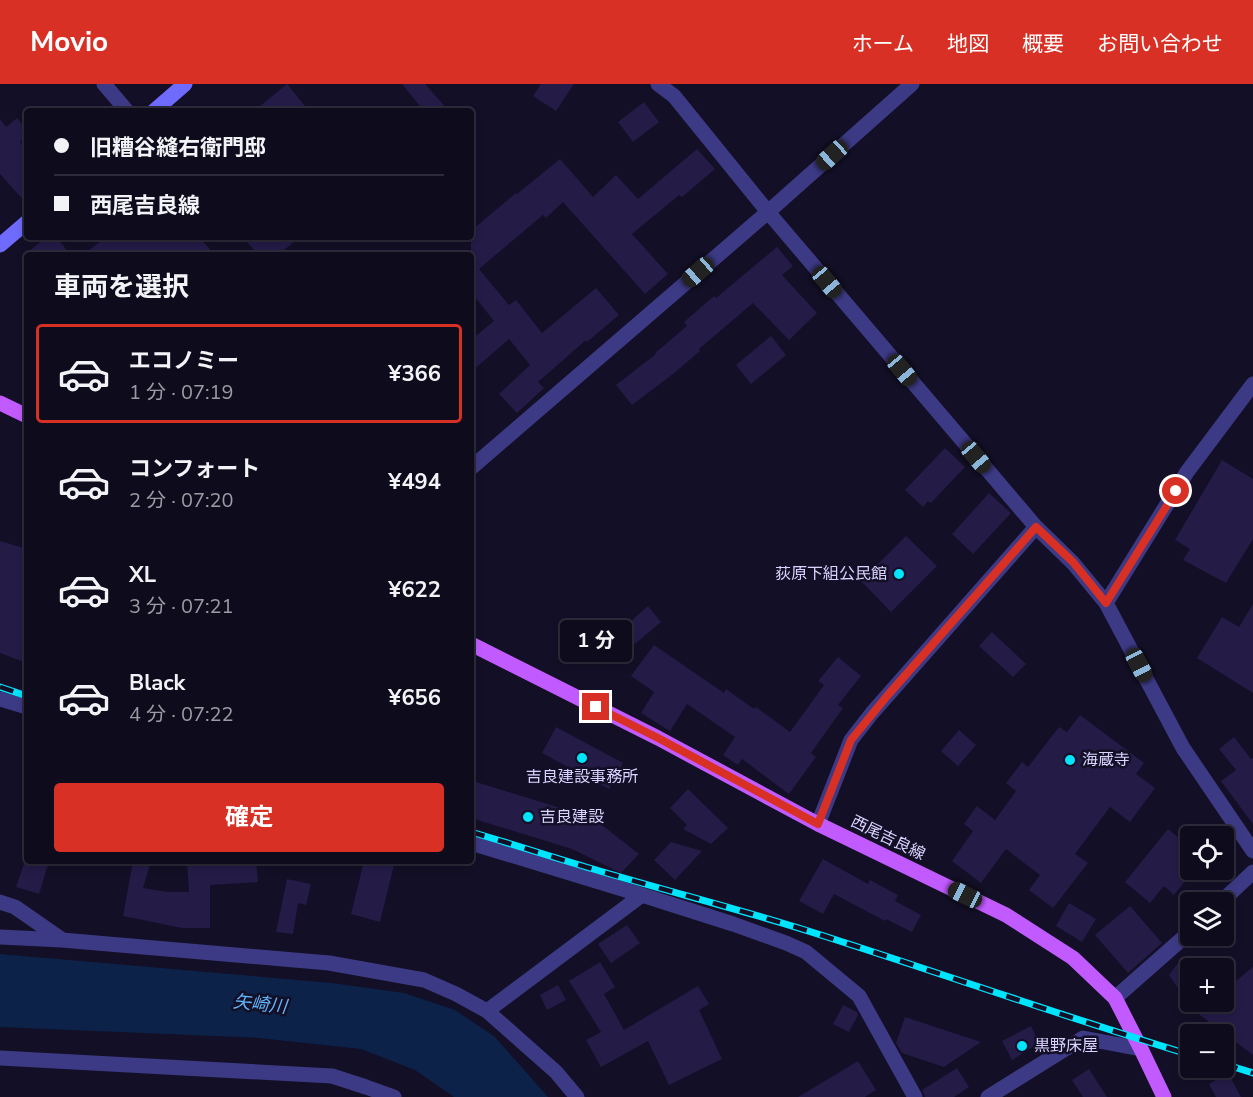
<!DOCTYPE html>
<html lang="ja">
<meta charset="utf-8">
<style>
:root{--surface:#0e0b1c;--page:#1c1929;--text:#f1f3f6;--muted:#9b9ba3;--line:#2e2b3b;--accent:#d93025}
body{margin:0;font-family:"Nunito Sans","Noto Sans JP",sans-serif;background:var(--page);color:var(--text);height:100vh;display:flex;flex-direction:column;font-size:22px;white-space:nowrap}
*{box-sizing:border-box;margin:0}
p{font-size:20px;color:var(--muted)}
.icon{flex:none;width:33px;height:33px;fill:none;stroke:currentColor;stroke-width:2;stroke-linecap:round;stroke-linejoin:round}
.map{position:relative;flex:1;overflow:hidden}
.details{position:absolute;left:24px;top:168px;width:450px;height:612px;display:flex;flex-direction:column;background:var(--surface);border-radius:6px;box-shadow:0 3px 9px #0003,0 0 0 2px var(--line)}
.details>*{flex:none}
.hud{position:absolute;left:24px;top:24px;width:450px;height:132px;border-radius:6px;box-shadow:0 3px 9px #0003,0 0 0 2px var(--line);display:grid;align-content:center;height:132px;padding:0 30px;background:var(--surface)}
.tools{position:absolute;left:1180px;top:742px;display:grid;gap:12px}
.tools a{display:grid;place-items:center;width:54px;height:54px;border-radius:6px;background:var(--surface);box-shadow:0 3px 9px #0003,0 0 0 2px var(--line);font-size:30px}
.end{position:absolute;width:27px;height:27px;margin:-14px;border:8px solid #d93025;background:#fff;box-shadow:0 0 0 3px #fff}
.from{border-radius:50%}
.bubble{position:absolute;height:42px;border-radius:6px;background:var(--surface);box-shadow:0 3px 9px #0003,0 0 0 2px var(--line);font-size:20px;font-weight:700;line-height:42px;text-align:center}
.car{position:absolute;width:18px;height:36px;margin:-18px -9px;border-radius:8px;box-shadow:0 0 4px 2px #0007;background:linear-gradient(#222 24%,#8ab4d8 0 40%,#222 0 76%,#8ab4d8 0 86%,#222 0)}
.hud b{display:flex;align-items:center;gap:21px;height:57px;font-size:22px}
.hud b+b{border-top:2px solid var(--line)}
.hud i{width:15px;height:15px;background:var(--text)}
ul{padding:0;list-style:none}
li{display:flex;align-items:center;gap:18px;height:99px;margin:0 12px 9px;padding:0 18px;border:3px solid transparent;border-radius:6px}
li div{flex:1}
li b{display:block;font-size:22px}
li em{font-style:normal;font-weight:700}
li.active{border-color:var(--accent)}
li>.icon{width:54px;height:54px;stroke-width:1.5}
h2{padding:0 30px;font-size:27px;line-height:72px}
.button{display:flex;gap:12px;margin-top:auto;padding:12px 30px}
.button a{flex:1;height:69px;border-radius:6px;background:var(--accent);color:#fff;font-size:24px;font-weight:700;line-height:69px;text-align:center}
header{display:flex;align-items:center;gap:36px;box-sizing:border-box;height:84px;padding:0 30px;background:var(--accent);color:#fff}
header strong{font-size:28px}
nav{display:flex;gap:33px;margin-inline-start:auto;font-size:21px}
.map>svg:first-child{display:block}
</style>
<header>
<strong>Movio</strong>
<nav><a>ホーム</a><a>地図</a><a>概要</a><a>お問い合わせ</a></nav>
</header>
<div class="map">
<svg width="1253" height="1013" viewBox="0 0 1253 1013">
<rect width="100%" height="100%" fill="#130f26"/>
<path fill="#0c2248" d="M0,870l332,29 72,10 51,17 40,27 53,60h-94l-39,-27 -54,-21 -102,-11 -259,-11z"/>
<path fill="#241b47" d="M287,0l22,27h-55z
M402,0h23l24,27h-25z
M541,0h33l-18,27 -23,-15z
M644,18l15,20 -26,20 -15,-20z
M17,34l10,12v6l-7,6 7,8v54l-27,-30v-55l6,8z
M697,65l18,20 -33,28 -3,-2 -47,39 36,40 -23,20 -82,-92 -17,16 -3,-3 -64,54 30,36 7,-5 26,33 54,-45 23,27 -32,27 -1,-2 -48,42 6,6 -27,25 -18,-19 31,-29 -21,-26 -38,33v-32l23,-19 -23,-29v-61l45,-38 1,1 43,-35 33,38 23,-22 22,24z
M46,153h10l15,18h-46z
M106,153h93l16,18h-132z
M243,153h57l-22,18h-20z
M777,163l16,19 -11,9 35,38 -28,27 -36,-37 -54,46 1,2 -27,23 -41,31 -16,-20 40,-31 -1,-1 32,-27 -3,-4 30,-26 2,2z
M771,252l15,19 -35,29 -15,-19z
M945,364l20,19 -34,36 -3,-2 -5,6 -18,-17z
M1222,376l31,19v60l-27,44 -43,-23 7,-11 -15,-9z
M989,409l22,20 -38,41 -21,-20z
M906,452l31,30 -46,46 -30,-31z
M0,457l27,8v114l-27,-10z
M1253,520v89l-56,-35 25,-41 17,10z
M648,522l13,16 -26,22 -13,-15z
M992,548l34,32 -13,13 -34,-31z
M654,561l70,48 2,-4 28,20 2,-2 34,25 34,-47 -6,-4 20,-24 23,19 -23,29 5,3 -32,45 5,4 -27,37 -47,-35 -4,6 -15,-10 12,-18 -48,-33 -17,27 -29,-18 13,-21 -23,-16z
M1080,631l64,48 -8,11 19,14 -25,34 -20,-15 -35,47 13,9 -35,45 -24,-18 11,-15 -34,-26 -25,34 -29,-22 21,-30 -9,-7 13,-18 18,14 21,-29 -10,-8 16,-21 6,5 31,-40 8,5z
M556,643l67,36 -14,26 -67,-36z
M959,646l17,15 -18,21 -17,-15z
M1234,653l17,22 2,-1v66l-32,-43 15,-11 -17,-21z
M476,698l117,36 46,36 -18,19 -49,-24 -101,-31v-20z
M688,705l40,39 -17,16 -28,-15 4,-4 -17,-17z
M1168,745l23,19v26l-17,21 -10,-9 -14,17 -25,-21z
M671,758l31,9 -27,29 -21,-20z
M823,775l45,25 2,-4 28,15 -3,6 26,14 -9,17 -26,-13 -1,2 -51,-27 -11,20 -24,-13z
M25,777h24l-10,33 -23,-7z
M133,777h18l-8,27 24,4h22l-2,-30 69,-1 2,21 -48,3v43h-28l-59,-12z
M364,777h31l-15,61 -29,-8z
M287,795l24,5 -5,21 -8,-2 -5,31 -17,-2z
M1069,819l27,16 -14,23 -26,-16z
M1130,822l32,37 -34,30 -33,-38z
M627,841l13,18 -29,20 -13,-19z
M1189,871l10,14h-8v33h33v-14l2,1 27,-22v88l-61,-46 -23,-34 9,-12z
M600,878l15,25 -11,7 20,36 74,-44 11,18 -10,6 23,49 -53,26 -21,-44 -47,26 -15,-27 15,-8 -32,-51z
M558,901l8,15 -19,10 -7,-15z
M843,921l14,7 1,3 -9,17 -16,-8z
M905,933l76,25 -37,25 -42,-14 -6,-10z
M1031,942l8,17 -27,17 -10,-19z
M858,977l18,29 -11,7h-67z
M957,984l12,19 -15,10h-29l-3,-7z
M1089,985l18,28h-24l-11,-17z
M1228,989l13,24h-25l-7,-13z"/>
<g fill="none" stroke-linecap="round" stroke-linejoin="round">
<path stroke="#3d3a85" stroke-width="15" d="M104,0l23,27
M658,0l16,12 94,116 268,315 37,36 33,40 77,145 70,103
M471,384l297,-256 144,-128
M1106,519l81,-131 66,-88
M0,615l27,8
M818,740l33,-84 21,-27 164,-186
M471,759l171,52 91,29 53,19 20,9 53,44 56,101
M0,818l15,5 46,32
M1220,819l33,-31
M0,853l62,3 267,23 95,17 32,14 31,17 69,61 21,25
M1115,914l76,-67
M487,927l155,-116
M0,974l332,18 34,11 28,10
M988,1013l95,-59 58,11"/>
<path stroke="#6f6bff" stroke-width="15" d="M154,27l31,-27
M0,161l27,-23"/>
<path stroke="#c25bff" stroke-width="15" d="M0,319l27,13
M471,560l187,94 160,86 188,91 67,43 42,40 26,51 23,48"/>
<g stroke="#00e5ff" stroke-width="7">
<path id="rail" d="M0,603l27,9
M471,748c41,12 81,25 122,37 77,23 154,42 231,67 122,39 244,82 367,119
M1224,980l29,9"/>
</g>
<use href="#rail" stroke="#130f26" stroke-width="4.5" stroke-dasharray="14" stroke-linecap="butt"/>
</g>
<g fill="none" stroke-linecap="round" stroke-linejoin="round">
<path stroke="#d93025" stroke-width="8" d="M596,623l62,31 160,86 33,-84 36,-44 149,-169 37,35 33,41 70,-112"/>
</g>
<g fill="#00e5ff" stroke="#130f26" stroke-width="2">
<circle cx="899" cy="490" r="6"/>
<circle cx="582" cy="674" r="6"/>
<circle cx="1070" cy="676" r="6"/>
<circle cx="528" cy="733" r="6"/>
<circle cx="1022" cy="962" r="6"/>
</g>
<g text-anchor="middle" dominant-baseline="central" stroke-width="5" stroke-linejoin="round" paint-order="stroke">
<g font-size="16" fill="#d9d4ff" stroke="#130f26" text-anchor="start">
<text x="887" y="490" text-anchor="end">荻原下組公民館</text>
<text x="1082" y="676">海蔵寺</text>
<text x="582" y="693" text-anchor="middle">吉良建設事務所</text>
<text x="540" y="733">吉良建設</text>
<text x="1034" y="962">黒野床屋</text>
</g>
<g font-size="16" fill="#d9d4ff" stroke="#130f26">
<text transform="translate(888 754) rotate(26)">西尾吉良線</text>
</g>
<g font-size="18" font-style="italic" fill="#62b6ff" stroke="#130f26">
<text transform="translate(260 920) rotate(6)">矢崎川</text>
</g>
</g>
</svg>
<div class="tools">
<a><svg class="icon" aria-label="locate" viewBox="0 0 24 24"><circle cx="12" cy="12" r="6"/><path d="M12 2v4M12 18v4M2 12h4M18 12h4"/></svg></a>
<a><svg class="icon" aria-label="layers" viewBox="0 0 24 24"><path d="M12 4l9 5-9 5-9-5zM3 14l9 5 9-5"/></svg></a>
<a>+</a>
<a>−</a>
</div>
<i class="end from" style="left:1176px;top:407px"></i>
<i class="end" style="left:596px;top:623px"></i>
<div class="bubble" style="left:560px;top:536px;width:72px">1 分</div>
<i class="car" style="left:832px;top:71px;rotate:228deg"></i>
<i class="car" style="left:698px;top:188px;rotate:229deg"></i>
<i class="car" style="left:827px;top:198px;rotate:140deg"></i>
<i class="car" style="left:902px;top:286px;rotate:140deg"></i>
<i class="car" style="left:976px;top:373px;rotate:140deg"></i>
<i class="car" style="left:1139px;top:581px;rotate:152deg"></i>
<i class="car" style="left:965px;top:811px;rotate:296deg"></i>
<div class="hud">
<b><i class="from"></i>旧糟谷縫右衛門邸</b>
<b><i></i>西尾吉良線</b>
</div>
<section class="details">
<h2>車両を選択</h2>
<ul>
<li class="active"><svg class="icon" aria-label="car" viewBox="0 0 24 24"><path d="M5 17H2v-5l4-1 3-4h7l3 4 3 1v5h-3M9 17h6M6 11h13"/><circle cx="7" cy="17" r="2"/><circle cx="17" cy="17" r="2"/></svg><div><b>エコノミー</b><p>1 分 · 07:19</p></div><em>¥366</em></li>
<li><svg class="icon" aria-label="car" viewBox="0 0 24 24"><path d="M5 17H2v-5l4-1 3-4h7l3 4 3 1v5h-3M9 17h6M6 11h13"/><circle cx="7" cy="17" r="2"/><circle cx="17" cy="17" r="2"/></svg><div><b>コンフォート</b><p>2 分 · 07:20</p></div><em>¥494</em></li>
<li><svg class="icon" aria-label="car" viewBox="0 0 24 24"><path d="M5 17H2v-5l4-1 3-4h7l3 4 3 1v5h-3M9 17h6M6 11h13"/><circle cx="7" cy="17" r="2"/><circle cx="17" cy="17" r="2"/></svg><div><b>XL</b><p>3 分 · 07:21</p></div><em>¥622</em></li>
<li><svg class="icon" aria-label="car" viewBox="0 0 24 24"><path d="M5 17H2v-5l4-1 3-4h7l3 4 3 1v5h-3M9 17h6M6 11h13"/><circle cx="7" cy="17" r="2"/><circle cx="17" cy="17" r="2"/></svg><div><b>Black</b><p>4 分 · 07:22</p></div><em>¥656</em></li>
</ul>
<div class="button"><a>確定</a></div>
</section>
</div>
